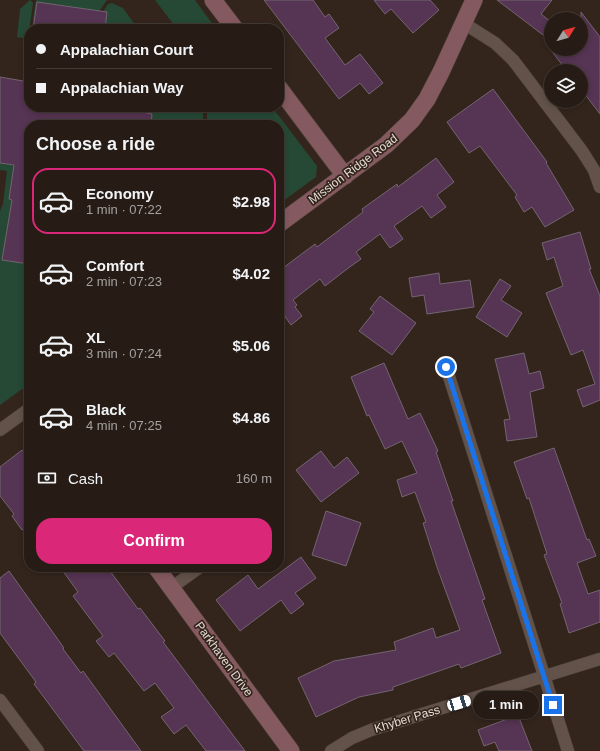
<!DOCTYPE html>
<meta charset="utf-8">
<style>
:root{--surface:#261c15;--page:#2e251e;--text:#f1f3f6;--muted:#a4a1a0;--line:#423a34;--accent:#db2777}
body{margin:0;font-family:Helvetica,sans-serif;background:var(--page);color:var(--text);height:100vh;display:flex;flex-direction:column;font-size:15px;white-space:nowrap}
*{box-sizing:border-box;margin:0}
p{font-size:13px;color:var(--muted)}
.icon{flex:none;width:22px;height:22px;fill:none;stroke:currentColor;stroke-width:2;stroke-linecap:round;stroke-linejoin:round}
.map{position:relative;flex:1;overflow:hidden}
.details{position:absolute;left:24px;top:120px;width:260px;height:452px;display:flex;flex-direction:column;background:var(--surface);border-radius:16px;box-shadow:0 2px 6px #0003,0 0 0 1px var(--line)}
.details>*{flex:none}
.banner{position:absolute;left:24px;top:24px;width:260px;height:88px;border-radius:16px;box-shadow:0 2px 6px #0003,0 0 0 1px var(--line);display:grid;align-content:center;height:88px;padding:0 12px;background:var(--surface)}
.needle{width:26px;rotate:53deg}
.controls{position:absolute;left:544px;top:12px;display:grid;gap:8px}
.controls a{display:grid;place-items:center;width:44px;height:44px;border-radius:50%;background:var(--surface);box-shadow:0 2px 6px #0003,0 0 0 1px var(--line);font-size:20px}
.end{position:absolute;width:18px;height:18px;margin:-9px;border:5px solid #1a73e8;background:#fff;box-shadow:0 0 0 2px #fff}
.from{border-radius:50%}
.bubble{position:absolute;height:28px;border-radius:14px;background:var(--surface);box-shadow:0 2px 6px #0003,0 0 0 1px var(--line);font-size:13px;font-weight:700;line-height:28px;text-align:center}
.car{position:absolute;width:12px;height:24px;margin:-12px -6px;border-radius:5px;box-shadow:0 0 3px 1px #0007;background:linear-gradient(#fff 24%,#345 0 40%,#fff 0 76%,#345 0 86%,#fff 0)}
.banner b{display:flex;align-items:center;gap:14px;height:38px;font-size:15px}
.banner b+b{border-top:1px solid var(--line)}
.banner i{width:10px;height:10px;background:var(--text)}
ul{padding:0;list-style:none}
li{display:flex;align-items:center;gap:12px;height:66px;margin:0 8px 6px;padding:0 4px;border:2px solid transparent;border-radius:16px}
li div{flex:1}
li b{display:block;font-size:15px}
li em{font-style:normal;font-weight:700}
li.active{border-color:var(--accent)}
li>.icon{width:36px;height:36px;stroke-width:1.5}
h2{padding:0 12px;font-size:18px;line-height:48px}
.pay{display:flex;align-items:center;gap:10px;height:44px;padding:0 12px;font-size:15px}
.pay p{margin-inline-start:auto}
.button{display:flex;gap:8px;margin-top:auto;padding:8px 12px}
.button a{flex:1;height:46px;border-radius:16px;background:var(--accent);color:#fff;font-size:16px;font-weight:700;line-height:46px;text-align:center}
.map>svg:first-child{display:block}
</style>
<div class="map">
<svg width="600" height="751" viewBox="0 0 600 751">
<rect width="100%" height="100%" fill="#33251c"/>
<path fill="#254935" d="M30,0l3,3 -5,36 -11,-2 3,-28z
M36,0h71l-8,11 -61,-9 -3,19 -2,-1z
M155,0h40l21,29h-39z
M112,3l11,5 15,21h-33l2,-16 -4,-1 5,-8z
M151,107h52v18h-45v-3l-7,-1z
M207,107h65l45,59 -1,11 -37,27v-79h-72z
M0,163l14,2 -5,34 3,1 -9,60 26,4v125h-7l-22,16v-194l3,-7 4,-33 -7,-1z"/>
<path fill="#563453" stroke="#736571" d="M264,0h49l12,17 4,-3 10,14 -14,10 20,27 15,-11 23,29 -14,11 -9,-11 -21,16z
M374,0h56l9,10 -26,23 -22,-24 -6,5z
M497,0h55l-11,14 10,8v19z
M37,2l70,10 -2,17h-72z
M581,12l19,25v77l-19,-25v-18h-14l-17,-22h31z
M0,77l29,5v25h115l-1,5 9,2 -1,11h-122v139l-27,-4 10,-60 -3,-1 5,-34 -14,-2z
M493,89l54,73 -1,1 28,47 -29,17 -13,-20 -8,5 -9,-15 2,-2 -37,-49 -11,7 -22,-31z
M436,158l18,24 -17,13 9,12 -15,11 -9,-12 -28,20 9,13 -13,9 -10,-14 -24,18 5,7 -14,10 -22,17 -5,-7 -27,21 4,5 -2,2 7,9 -11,9 -7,-10 -5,4v-48l36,-27 2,3 46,-35 -1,-3 35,-25 1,3z
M580,232l11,37h-2l11,27v104l-17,7 -6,-17 18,-6 -12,-34 -12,5 -25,-62 17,-7 -9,-29 -7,3 -5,-17z
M439,273l1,11 30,-4 4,27 -47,7 -3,-19 -12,2 -3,-19z
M500,279l11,7 -10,14 21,13 -15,24 -31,-20z
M380,296l36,27 -24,32 -33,-24 15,-19 -4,-3z
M524,353l5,21 11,-3 4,17 -14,4 7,45 -30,4 -3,-21 6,-1 -15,-60z
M384,363l24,56 12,-6 18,38 -2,1 17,49h-2l34,98 -3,1 19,53 -40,15 -2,-4 -66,23v3l-34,7 -43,20 -18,-39 36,-17 62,-11 -2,-8 39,-14 3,10 24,-8 -22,-60 -15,-47 3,-1 -11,-30 -13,5 -5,-17 20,-7 -15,-32 -17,8 -16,-34 -2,1 -16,-39z
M554,448l33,92 2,-1 7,17 -19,7 11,31 12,-4v32l-31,11 -9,-29 2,-1 -18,-48 3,-1 -18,-56 -2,1 -13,-37z
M22,450l7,10v65l-7,5 -10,-14 2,-2 -14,-18v-29z
M321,451l13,17 13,-11 12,16 -38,29 -25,-32z
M326,511l35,12 -15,43 -34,-11z
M301,557l15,21 -21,15 9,11 -13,10 -10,-14 -41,31 -24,-31 32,-25 10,14z
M60,567h47l31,42 2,-1 25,33 -2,1 82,109h-39l-20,-26 -12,9 -13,-17 13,-9 -19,-25 -11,8 -30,-38 -5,4 -13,-16 7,-5 -30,-40 5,-4z
M9,571l55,77 -1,1 18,24 2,-2 58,80h-57l-50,-67 2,-2 -36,-49v-55z
M518,715l14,36h-33l-4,-9 -11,4 -6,-16z"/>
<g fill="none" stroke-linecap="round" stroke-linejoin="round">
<g stroke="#4f443c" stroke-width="13">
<path id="street" d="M465,24l30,19 18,17 69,91 12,19 6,17
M446,367l122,384
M0,430l29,-21
M171,588l29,-21
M0,700l38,51
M331,751l21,-13 19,-8 229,-71"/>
</g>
<g stroke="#4f443c" stroke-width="18">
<path id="secondary" d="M213,0l22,29
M279,88l66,88
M279,224l107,-79 26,-25 15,-21 14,-27 33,-72
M156,567l135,184"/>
</g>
<use href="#street" stroke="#625249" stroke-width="12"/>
<use href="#secondary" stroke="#84595f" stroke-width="17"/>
</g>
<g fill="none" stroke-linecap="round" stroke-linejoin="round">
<path stroke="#1a73e8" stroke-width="5" d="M446,367l107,338"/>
</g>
<g text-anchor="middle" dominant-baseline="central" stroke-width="3.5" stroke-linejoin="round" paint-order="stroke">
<g font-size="12" fill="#e6dcd6" stroke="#33251c">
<text transform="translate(353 169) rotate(-37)">Mission Ridge Road</text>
<text transform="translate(224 659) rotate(54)">Parkhaven Drive</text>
<text transform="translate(407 719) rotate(-17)">Khyber Pass</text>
</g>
</g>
</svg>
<div class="controls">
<a><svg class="needle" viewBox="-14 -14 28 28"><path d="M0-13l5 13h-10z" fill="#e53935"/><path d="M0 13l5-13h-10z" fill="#a4a1a0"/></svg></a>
<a><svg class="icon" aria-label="layers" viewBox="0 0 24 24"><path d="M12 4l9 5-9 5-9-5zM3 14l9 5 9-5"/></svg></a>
</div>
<i class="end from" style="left:446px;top:367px"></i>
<i class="end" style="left:553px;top:705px"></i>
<div class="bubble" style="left:473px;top:691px;width:66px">1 min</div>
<i class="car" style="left:459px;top:703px;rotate:73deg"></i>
<div class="banner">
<b><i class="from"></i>Appalachian Court</b>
<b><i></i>Appalachian Way</b>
</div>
<section class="details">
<h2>Choose a ride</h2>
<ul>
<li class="active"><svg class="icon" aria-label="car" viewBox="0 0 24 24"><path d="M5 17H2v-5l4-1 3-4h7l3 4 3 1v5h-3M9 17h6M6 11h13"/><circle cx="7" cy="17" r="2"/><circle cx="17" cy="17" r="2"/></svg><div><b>Economy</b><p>1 min · 07:22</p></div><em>$2.98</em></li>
<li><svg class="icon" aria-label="car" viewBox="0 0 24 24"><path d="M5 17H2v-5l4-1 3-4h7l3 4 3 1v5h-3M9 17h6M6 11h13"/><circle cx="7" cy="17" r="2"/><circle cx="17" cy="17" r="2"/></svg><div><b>Comfort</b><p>2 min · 07:23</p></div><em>$4.02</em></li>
<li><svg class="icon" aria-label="car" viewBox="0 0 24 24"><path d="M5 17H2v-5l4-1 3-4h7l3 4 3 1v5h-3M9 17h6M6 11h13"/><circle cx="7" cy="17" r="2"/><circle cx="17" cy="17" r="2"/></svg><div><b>XL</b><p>3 min · 07:24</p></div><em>$5.06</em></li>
<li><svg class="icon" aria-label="car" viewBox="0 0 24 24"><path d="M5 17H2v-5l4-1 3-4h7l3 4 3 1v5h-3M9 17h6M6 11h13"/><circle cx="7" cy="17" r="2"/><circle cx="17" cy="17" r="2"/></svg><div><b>Black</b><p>4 min · 07:25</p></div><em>$4.86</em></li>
</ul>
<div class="pay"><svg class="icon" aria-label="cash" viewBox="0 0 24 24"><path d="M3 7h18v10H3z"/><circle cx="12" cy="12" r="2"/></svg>Cash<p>160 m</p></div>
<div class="button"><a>Confirm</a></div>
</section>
</div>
